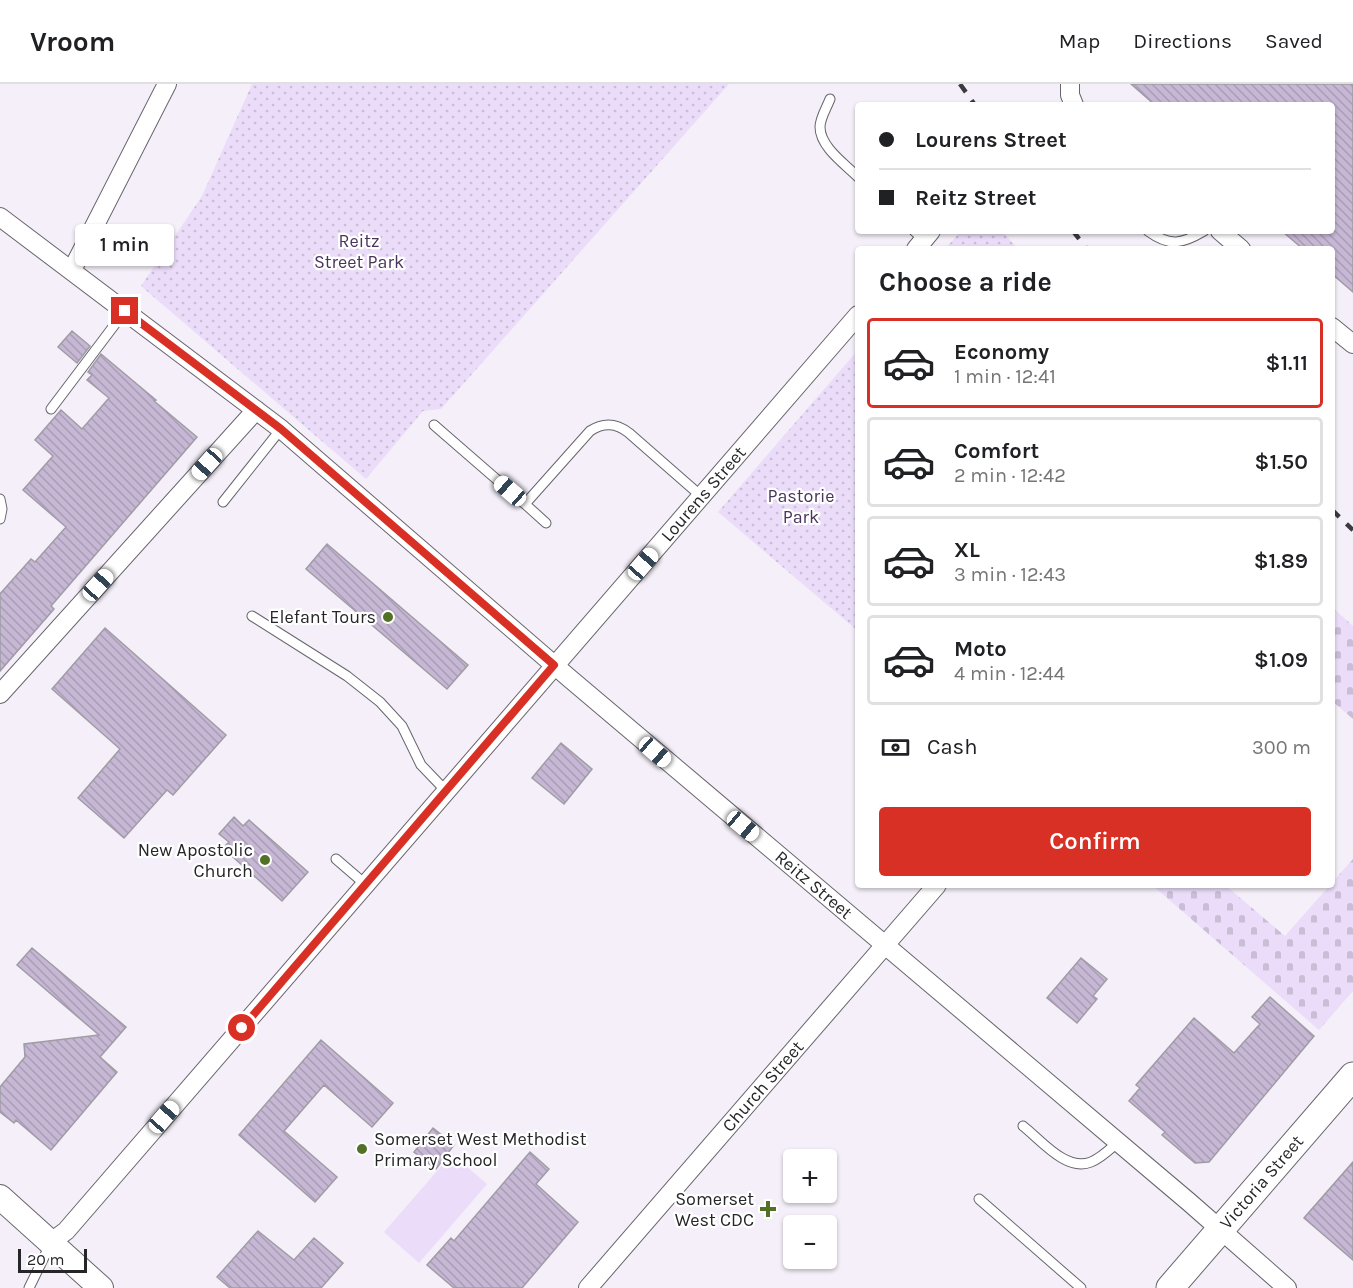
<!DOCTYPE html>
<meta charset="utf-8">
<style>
:root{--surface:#fff;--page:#f2f2f2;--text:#202124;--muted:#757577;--line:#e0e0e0;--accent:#d93025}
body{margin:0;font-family:Karla,sans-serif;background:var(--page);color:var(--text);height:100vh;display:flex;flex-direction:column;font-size:22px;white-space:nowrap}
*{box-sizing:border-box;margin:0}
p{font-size:20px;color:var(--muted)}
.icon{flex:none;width:33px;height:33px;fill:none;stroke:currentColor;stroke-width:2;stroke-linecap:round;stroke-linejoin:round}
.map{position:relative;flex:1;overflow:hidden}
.panel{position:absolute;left:855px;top:162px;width:480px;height:642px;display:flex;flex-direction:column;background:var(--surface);border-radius:6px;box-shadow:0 2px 4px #0004}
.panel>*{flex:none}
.top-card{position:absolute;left:855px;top:18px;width:480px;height:132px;border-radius:6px;box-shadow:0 2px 4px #0004;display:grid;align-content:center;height:132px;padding:0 24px;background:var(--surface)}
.tools{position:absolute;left:783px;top:1065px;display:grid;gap:12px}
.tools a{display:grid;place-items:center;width:54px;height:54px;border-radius:6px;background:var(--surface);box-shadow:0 2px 4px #0004;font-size:30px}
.scale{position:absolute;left:18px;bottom:15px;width:69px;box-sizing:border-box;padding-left:6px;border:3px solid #262528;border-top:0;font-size:16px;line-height:21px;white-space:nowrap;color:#262528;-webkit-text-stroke:4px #fff;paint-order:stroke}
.end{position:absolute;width:27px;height:27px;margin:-14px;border:8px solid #d93025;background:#fff;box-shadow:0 0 0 3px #fff}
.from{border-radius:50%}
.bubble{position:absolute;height:42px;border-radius:6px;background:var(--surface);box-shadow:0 2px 4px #0004;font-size:20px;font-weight:600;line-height:42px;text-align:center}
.car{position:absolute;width:18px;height:36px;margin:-18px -9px;border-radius:8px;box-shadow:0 0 4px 2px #0007;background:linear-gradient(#fff 24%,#345 0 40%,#fff 0 76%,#345 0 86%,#fff 0)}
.top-card b{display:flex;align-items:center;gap:21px;height:57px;font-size:22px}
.top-card b+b{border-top:2px solid var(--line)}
.top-card i{width:15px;height:15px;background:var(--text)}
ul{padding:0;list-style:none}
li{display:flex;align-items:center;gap:18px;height:90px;margin:0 12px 9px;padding:0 12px;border:3px solid var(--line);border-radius:6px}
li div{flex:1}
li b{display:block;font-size:22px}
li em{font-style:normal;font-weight:600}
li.on{border-color:var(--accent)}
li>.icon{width:54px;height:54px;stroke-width:1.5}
h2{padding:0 24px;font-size:27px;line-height:72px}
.pay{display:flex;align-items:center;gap:15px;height:66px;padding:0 24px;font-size:22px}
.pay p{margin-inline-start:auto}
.cta{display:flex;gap:12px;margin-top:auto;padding:12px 24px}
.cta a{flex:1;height:69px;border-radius:6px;background:var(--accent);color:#fff;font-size:24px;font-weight:600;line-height:69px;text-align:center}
header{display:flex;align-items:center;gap:36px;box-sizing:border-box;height:84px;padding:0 30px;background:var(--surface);border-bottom:2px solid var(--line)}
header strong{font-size:28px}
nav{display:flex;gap:33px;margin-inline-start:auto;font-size:21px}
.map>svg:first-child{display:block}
</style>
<header>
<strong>Vroom</strong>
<nav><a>Map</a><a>Directions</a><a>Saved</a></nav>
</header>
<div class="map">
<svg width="1353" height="1204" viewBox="0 0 1353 1204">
<defs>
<pattern id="cemetery-stones" width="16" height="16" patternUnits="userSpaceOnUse" patternTransform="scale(1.5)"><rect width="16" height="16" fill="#ebddf9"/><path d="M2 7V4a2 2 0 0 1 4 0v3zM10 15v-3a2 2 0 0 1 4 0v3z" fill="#c9bed5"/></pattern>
<pattern id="park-dots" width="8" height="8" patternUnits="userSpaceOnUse" patternTransform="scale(1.5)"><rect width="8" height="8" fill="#ebddf9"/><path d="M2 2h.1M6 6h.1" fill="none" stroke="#c9bed5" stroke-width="1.8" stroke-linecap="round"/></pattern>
<pattern id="building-back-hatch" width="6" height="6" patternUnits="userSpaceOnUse" patternTransform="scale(1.5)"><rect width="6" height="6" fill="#c6b7d4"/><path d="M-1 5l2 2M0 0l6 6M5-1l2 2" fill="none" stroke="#aa9db6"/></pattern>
</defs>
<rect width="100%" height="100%" fill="#f4eff8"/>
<path fill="url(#cemetery-stones)" d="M1332,523l21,19v93l-21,-18z
M1353,775v132l-34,39 -167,-145h73l60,51z"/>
<path fill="url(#park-dots)" d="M252,0h477l-288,325 -18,2 -57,68 -225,-193 61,-90z
M961,147h41l16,18h-73z
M858,266v281l-140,-119z"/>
<path fill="#ebddf9" d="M452,1070l35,30 -68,79 -35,-31z"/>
<path fill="url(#building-back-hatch)" stroke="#a09ca4" stroke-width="1.5" d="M1131,0h222v208l-21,-18v-25h-29l-21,-18h50v-126h-177z
M72,247l18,15 -13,17 -19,-16z
M101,270l55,46 -2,1 43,36 -146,169 3,3 -54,62v-77l31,-35 4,3 31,-35 -43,-37 30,-34 -18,-16 26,-30 21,19 27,-31 -22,-18 5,-5 -4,-3z
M327,460l141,121 -21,24 -141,-120z
M105,544l121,107 -53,60 -6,-5 -43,48 -46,-40 42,-49 -68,-60z
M561,659l31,26 -28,35 -32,-26z
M234,733l9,9 6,-6 59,52 -26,29 -59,-53 6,-6 -10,-8z
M32,864l94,79 -26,30 17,15 -66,78 -35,-30 -2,3 -14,-11v-25l25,-30 -1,-13 75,-9 -82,-70z
M1081,874l26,21 -14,17 4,3 -20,24 -30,-25z
M1270,913l44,39 -105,126 -14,1 -33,-28 3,-3 -36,-31 11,-13 -4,-3 58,-67 40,35 26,-29 -8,-7z
M321,956l72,63 -21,24 -48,-42 -40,46 53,46 -22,25 -76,-67z
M433,1044l21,17 -18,24 -22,-17z
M530,1068l19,17 -13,15 42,38 -56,66h-68l-27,-23 24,-27 3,3z
M1353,1078v98l-49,-42z
M258,1147l36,29 20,-22 29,25 -22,25h-91l-13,-11z"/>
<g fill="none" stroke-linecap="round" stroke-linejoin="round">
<g stroke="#68656c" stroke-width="11">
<path id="service" d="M830,15c-3,8 -10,19 -10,28 0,20 25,37 38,50
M914,147l10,9
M1148,147c22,16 34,13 56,0
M51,325l74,-98
M434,341l91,79 65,-73c14,-9 26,-8 39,2l72,63
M0,415l2,10 -2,10
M223,418l58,-73
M525,420l21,19
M252,532l95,60 33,26 22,24 19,39 25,26
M336,775l29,25
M1023,1042c18,14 43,46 68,36 10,-4 18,-12 26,-19
M979,1115l102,89
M29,1204l21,-43"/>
</g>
<g stroke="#68656c" stroke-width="20">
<g id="minor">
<path d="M1070,0v11l4,10"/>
<path id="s1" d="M0,133l281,212 287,248 621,525 98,86"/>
<path d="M1220,147l21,18"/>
<path d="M916,165l15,-18"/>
<path d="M72,186l95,-186"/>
<path d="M1332,243l21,17"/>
<path d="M0,610l256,-284"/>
<path id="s2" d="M51,1158l15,-11 792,-916"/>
<path id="s3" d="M588,1204l349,-403"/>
</g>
</g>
<g stroke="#68656c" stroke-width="26">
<path id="tertiary" d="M0,1113l101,91"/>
</g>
<g stroke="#68656c" stroke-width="29">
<g id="secondary">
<path id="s4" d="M1170,1204l183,-212"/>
</g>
</g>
<use href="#service" stroke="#fff" stroke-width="9"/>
<use href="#minor" stroke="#fff" stroke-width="18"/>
<use href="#tertiary" stroke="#fff" stroke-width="24"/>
<use href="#secondary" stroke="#fff" stroke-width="27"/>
<path stroke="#3b3a3d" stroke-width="4.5" stroke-dasharray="10 10" stroke-linecap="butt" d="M960,0l15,21
M1073,147l14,18
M1332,426l21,20"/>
</g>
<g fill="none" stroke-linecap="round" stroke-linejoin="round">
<path stroke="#d93025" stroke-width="8" d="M125,227l156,118 273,236 -312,363"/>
</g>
<g fill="#527126" stroke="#fff" stroke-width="2">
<circle cx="388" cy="533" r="6"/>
<circle cx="265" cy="776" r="6"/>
<circle cx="362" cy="1065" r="6"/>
<path d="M765 1116h6v6h6v6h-6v6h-6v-6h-6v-6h6z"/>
</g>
<g text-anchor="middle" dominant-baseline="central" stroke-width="4.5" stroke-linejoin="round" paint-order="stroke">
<g font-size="18" fill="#4a345d" stroke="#fff">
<text x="359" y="157">Reitz<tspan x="359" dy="21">Street Park</tspan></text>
<text x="801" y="412">Pastorie<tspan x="801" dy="21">Park</tspan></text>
</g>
<g font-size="18" fill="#262528" stroke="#fff">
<text stroke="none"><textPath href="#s2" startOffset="993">Lourens Street</textPath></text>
<text stroke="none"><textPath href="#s1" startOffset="1053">Reitz Street</textPath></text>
<text stroke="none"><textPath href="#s3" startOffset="267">Church Street</textPath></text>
<text stroke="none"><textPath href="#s4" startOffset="140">Victoria Street</textPath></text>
</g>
<g font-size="18" fill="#262528" stroke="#fff" text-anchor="end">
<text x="376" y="533">Elefant Tours</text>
<text x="253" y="766">New Apostolic<tspan x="253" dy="21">Church</tspan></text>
<text x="374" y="1055" text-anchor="start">Somerset West Methodist<tspan x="374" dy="21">Primary School</tspan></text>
<text x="754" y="1115">Somerset<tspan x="754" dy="21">West CDC</tspan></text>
</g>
</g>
</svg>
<div class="tools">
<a>+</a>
<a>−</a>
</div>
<div class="scale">20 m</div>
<i class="end from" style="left:242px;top:944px"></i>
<i class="end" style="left:125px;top:227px"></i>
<div class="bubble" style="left:75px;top:140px;width:99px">1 min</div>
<i class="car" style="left:207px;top:380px;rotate:222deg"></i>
<i class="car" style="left:510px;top:407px;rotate:311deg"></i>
<i class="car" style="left:643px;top:480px;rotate:41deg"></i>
<i class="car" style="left:98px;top:501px;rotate:42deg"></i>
<i class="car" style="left:655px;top:668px;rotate:131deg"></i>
<i class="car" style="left:743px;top:742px;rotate:130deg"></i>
<i class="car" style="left:164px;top:1033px;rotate:41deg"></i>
<div class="top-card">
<b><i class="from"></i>Lourens Street</b>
<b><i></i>Reitz Street</b>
</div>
<section class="panel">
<h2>Choose a ride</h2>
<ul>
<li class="on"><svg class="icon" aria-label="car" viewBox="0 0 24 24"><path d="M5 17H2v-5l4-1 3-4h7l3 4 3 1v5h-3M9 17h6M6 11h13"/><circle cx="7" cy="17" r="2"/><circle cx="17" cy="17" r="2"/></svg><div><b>Economy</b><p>1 min · 12:41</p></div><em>$1.11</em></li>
<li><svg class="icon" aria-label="car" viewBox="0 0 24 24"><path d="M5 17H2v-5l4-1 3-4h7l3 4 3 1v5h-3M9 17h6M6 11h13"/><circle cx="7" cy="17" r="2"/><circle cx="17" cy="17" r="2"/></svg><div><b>Comfort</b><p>2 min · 12:42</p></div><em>$1.50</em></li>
<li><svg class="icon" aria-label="car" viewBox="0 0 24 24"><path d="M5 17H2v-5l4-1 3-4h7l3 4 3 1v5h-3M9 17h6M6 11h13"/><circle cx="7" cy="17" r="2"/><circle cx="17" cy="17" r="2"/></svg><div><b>XL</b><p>3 min · 12:43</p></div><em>$1.89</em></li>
<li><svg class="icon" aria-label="car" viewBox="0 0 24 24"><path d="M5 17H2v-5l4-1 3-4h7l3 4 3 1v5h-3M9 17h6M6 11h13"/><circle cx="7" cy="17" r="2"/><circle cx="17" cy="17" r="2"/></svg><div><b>Moto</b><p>4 min · 12:44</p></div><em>$1.09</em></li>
</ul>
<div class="pay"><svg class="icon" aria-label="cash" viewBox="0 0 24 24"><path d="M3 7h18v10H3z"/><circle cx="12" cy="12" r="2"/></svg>Cash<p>300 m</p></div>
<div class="cta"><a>Confirm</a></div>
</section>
</div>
